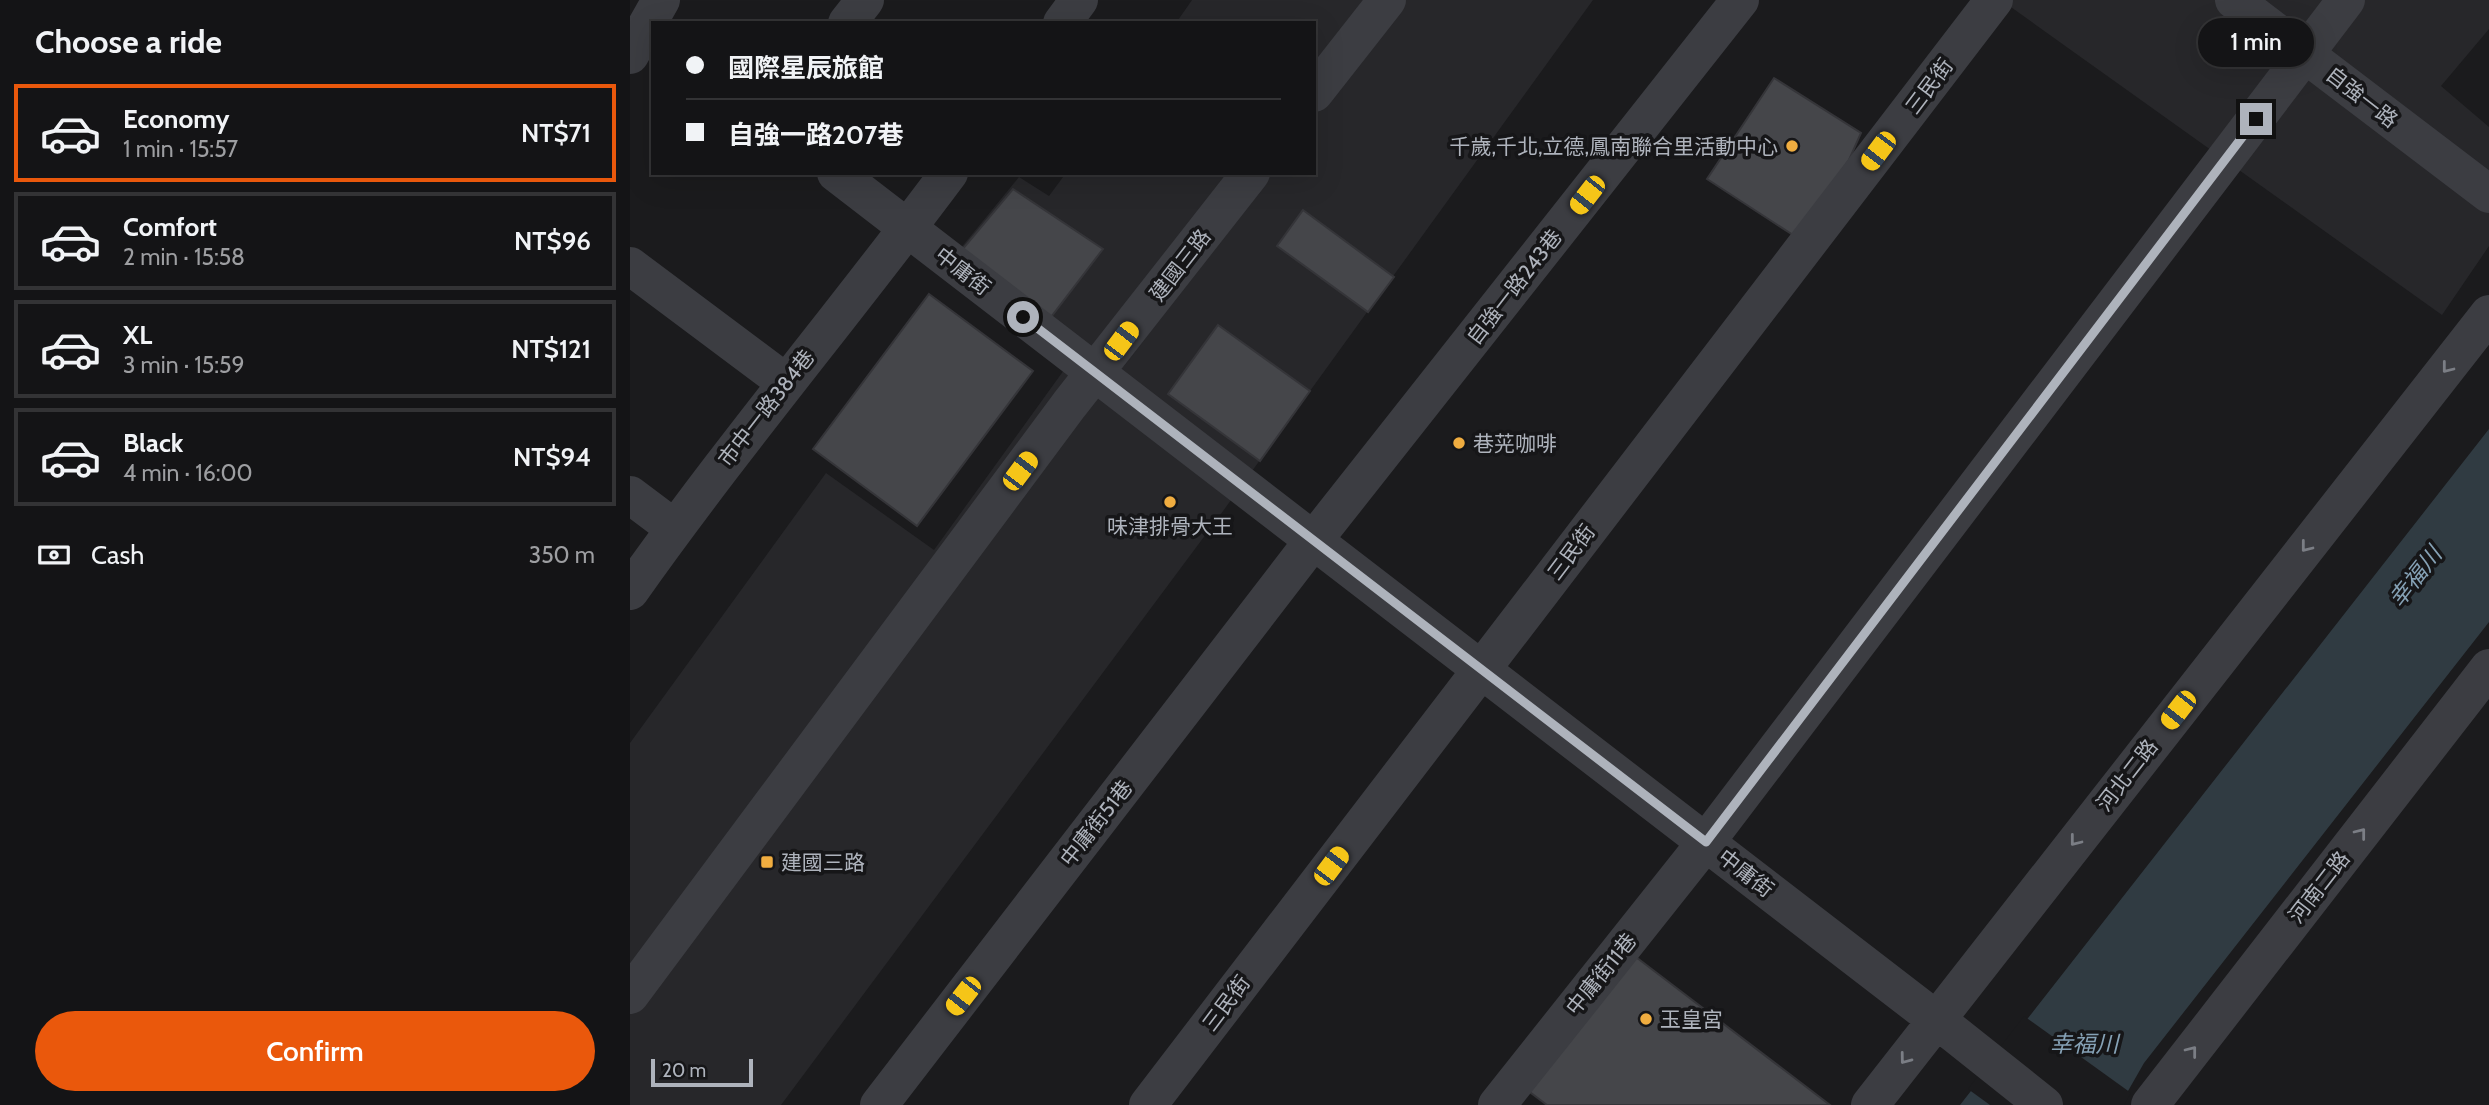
<!DOCTYPE html>
<meta charset="utf-8">
<style>
:root{--surface:#141416;--page:#212123;--text:#f1f3f6;--muted:#9d9ea1;--line:#333335;--accent:#ea580c}
body{margin:0;font-family:Cabin,"Noto Sans TC",sans-serif;background:var(--page);color:var(--text);height:100vh;display:flex;flex-direction:column;font-size:26px;white-space:nowrap}
*{box-sizing:border-box;margin:0}
p{font-size:23px;color:var(--muted)}
.icon{flex:none;width:38px;height:38px;fill:none;stroke:currentColor;stroke-width:2;stroke-linecap:round;stroke-linejoin:round}
.map{position:relative;flex:1;overflow:hidden}
.details{display:flex;flex-direction:column;background:var(--surface);width:630px}
.details>*{flex:none}
.guide{position:absolute;left:21px;top:21px;width:665px;height:154px;border-radius:0px;box-shadow:0 7px 28px #0002,0 0 0 2px var(--line);display:grid;align-content:center;height:154px;padding:0 35px;background:var(--surface)}
.scale{position:absolute;left:21px;bottom:18px;width:102px;box-sizing:border-box;padding-left:7px;border:4px solid #aeb3bc;border-top:0;font-size:19px;line-height:24px;white-space:nowrap;color:#aeb3bc;-webkit-text-stroke:5px #161618;paint-order:stroke}
.end{position:absolute;width:32px;height:32px;margin:-16px;border:9px solid #aeb3bc;background:#111;box-shadow:0 0 0 4px #111}
.from{border-radius:50%}
.bubble{position:absolute;height:49px;border-radius:24px;background:var(--surface);box-shadow:0 7px 28px #0002,0 0 0 2px var(--line);font-size:23px;font-weight:600;line-height:49px;text-align:center}
.car{position:absolute;width:21px;height:42px;margin:-21px -10px;border-radius:9px;box-shadow:0 0 5px 2px #0007;background:linear-gradient(#f5c518 24%,#345 0 40%,#f5c518 0 76%,#345 0 86%,#f5c518 0)}
.guide b{display:flex;align-items:center;gap:24px;height:66px;font-size:26px}
.guide b+b{border-top:2px solid var(--line)}
.guide i{width:18px;height:18px;background:var(--text)}
ul{padding:0;list-style:none}
li{display:flex;align-items:center;gap:21px;height:98px;margin:0 14px 10px;padding:0 21px;border:4px solid var(--line);border-radius:0px}
li div{flex:1}
li b{display:block;font-size:26px}
li em{font-style:normal;font-weight:600}
li.on{border-color:var(--accent)}
li>.icon{width:63px;height:63px;stroke-width:1.5}
h2{padding:0 35px;font-size:32px;line-height:84px}
.pay{display:flex;align-items:center;gap:18px;height:77px;padding:0 35px;font-size:26px}
.pay p{margin-inline-start:auto}
.action{display:flex;gap:14px;margin-top:auto;padding:14px 35px}
.action a{flex:1;height:80px;border-radius:42px;background:var(--accent);color:#fff;font-size:28px;font-weight:600;line-height:80px;text-align:center}
main{display:flex;flex:1;min-height:0}
.map>svg:first-child{display:block}
</style>
<main>
<section class="details">
<h2>Choose a ride</h2>
<ul>
<li class="on"><svg class="icon" aria-label="car" viewBox="0 0 24 24"><path d="M5 17H2v-5l4-1 3-4h7l3 4 3 1v5h-3M9 17h6M6 11h13"/><circle cx="7" cy="17" r="2"/><circle cx="17" cy="17" r="2"/></svg><div><b>Economy</b><p>1 min · 15:57</p></div><em>NT$71</em></li>
<li><svg class="icon" aria-label="car" viewBox="0 0 24 24"><path d="M5 17H2v-5l4-1 3-4h7l3 4 3 1v5h-3M9 17h6M6 11h13"/><circle cx="7" cy="17" r="2"/><circle cx="17" cy="17" r="2"/></svg><div><b>Comfort</b><p>2 min · 15:58</p></div><em>NT$96</em></li>
<li><svg class="icon" aria-label="car" viewBox="0 0 24 24"><path d="M5 17H2v-5l4-1 3-4h7l3 4 3 1v5h-3M9 17h6M6 11h13"/><circle cx="7" cy="17" r="2"/><circle cx="17" cy="17" r="2"/></svg><div><b>XL</b><p>3 min · 15:59</p></div><em>NT$121</em></li>
<li><svg class="icon" aria-label="car" viewBox="0 0 24 24"><path d="M5 17H2v-5l4-1 3-4h7l3 4 3 1v5h-3M9 17h6M6 11h13"/><circle cx="7" cy="17" r="2"/><circle cx="17" cy="17" r="2"/></svg><div><b>Black</b><p>4 min · 16:00</p></div><em>NT$94</em></li>
</ul>
<div class="pay"><svg class="icon" aria-label="cash" viewBox="0 0 24 24"><path d="M3 7h18v10H3z"/><circle cx="12" cy="12" r="2"/></svg>Cash<p>350 m</p></div>
<div class="action"><a>Confirm</a></div>
</section>
<div class="map">
<svg width="1859" height="1105" viewBox="0 0 1859 1105">
<rect width="100%" height="100%" fill="#1b1b1d"/>
<path fill="#27272a" d="M562,0h401l-375,518 -437,587h-151v-362l196,-270 108,77 130,-180 -122,-99 77,-94 30,19 17,-23h248v-150h-138z
M1371,0h488v29l-48,57 48,41v119l-47,69z"/>
<path fill="#303b42" d="M1859,429v193l-345,441 -24,42h-160z"/>
<path fill="#1b1b1d" d="M1394,1016l107,77 -7,12h-134l-22,-16z"/>
<path fill="#45464a" stroke="#353539" stroke-width="2" d="M1144,78l87,55 -12,27 -53,77 -89,-58z
M383,189l90,60 -52,68 -90,-66z
M673,210l91,67 -26,35 -91,-66z
M299,294l104,77 -116,155 -104,-77z
M588,325l92,66 -50,70 -92,-67z
M998,951l202,154h-283l-24,-18z"/>
<g fill="none" stroke-linecap="round" stroke-linejoin="round">
<path stroke="#3c3d42" stroke-width="38" d="M1604,0l255,194
M217,23l18,-23
M432,23l17,-23
M0,55l31,-55
M684,93l73,-93
M206,173l1120,862 88,70
M0,266l155,116
M0,495l44,33
M0,591c101,-143 214,-277 319,-418
M0,995l439,-590 182,-232
M249,1105l434,-564 427,-541
M518,1105l846,-1105
M867,1105l209,-263 640,-842
M1240,1105l619,-791
M1520,1105l339,-437"/>
</g>
<defs><path id="oneway-chevron" d="M-2-3.5L2.5 0L-2 3.5" fill="none" stroke-width="1.6" stroke-linecap="round" stroke-linejoin="round" transform="scale(1.75)"/></defs>
<g stroke="#7b7e85">
<use href="#oneway-chevron" transform="translate(1817 368) rotate(128)"/>
<use href="#oneway-chevron" transform="translate(1676 547) rotate(128)"/>
<use href="#oneway-chevron" transform="translate(1731 833) rotate(-52)"/>
<use href="#oneway-chevron" transform="translate(1445 841) rotate(128)"/>
<use href="#oneway-chevron" transform="translate(1562 1051) rotate(-52)"/>
<use href="#oneway-chevron" transform="translate(1275 1059) rotate(127)"/>
</g>
<g fill="none" stroke-linecap="round" stroke-linejoin="round">
<path stroke="#aeb3bc" stroke-width="9" d="M393,317l683,525 550,-723"/>
</g>
<g fill="#f0ad40" stroke="#161618" stroke-width="2.5">
<circle cx="1162" cy="146" r="7"/>
<circle cx="829" cy="443" r="7"/>
<circle cx="540" cy="502" r="7"/>
<rect x="130" y="855" width="14" height="14" rx="3.5"/>
<circle cx="1016" cy="1019" r="7"/>
</g>
<g text-anchor="middle" dominant-baseline="central" stroke-width="7" stroke-linejoin="round" paint-order="stroke">
<g font-size="21" fill="#aeb3bc" stroke="#161618">
<text transform="translate(1299 86) rotate(-53)">三民街</text>
<text transform="translate(1732 97) rotate(38)">自強一路</text>
<text transform="translate(550 265) rotate(-52)">建國三路</text>
<text transform="translate(333 271) rotate(38)">中庸街</text>
<text transform="translate(884 287) rotate(-52)">自強一路243巷</text>
<text transform="translate(136 408) rotate(-52)">市中一路384巷</text>
<text transform="translate(941 552) rotate(-53)">三民街</text>
<text transform="translate(1497 775) rotate(-52)">河北二路</text>
<text transform="translate(466 823) rotate(-52)">中庸街51巷</text>
<text transform="translate(1116 873) rotate(38)">中庸街</text>
<text transform="translate(1689 887) rotate(-52)">河南二路</text>
<text transform="translate(971 974) rotate(-51)">中庸街11巷</text>
<text transform="translate(596 1003) rotate(-53)">三民街</text>
</g>
<g font-size="21" fill="#aeb3bc" stroke="#161618" text-anchor="start">
<text x="1148" y="146" text-anchor="end">千歲,千北,立德,鳳南聯合里活動中心</text>
<text x="843" y="443">巷茪咖啡</text>
<text x="540" y="526" text-anchor="middle">味津排骨大王</text>
<text x="151" y="862">建國三路</text>
<text x="1030" y="1019">玉皇宮</text>
</g>
<g font-size="23" font-style="italic" fill="#86a2b6" stroke="#161618">
<text transform="translate(1785 577) rotate(-52)">幸福川</text>
<text x="1454" y="1044">幸福川</text>
</g>
</g>
</svg>
<div class="scale">20 m</div>
<i class="end from" style="left:393px;top:317px"></i>
<i class="end" style="left:1626px;top:119px"></i>
<div class="bubble" style="left:1568px;top:18px;width:116px">1 min</div>
<i class="car" style="left:1248px;top:151px;rotate:217deg"></i>
<i class="car" style="left:957px;top:195px;rotate:218deg"></i>
<i class="car" style="left:491px;top:341px;rotate:37deg"></i>
<i class="car" style="left:390px;top:471px;rotate:37deg"></i>
<i class="car" style="left:1548px;top:710px;rotate:218deg"></i>
<i class="car" style="left:701px;top:866px;rotate:37deg"></i>
<i class="car" style="left:333px;top:996px;rotate:218deg"></i>
<div class="guide">
<b><i class="from"></i>國際星辰旅館</b>
<b><i></i>自強一路207巷</b>
</div>
</div>
</main>
